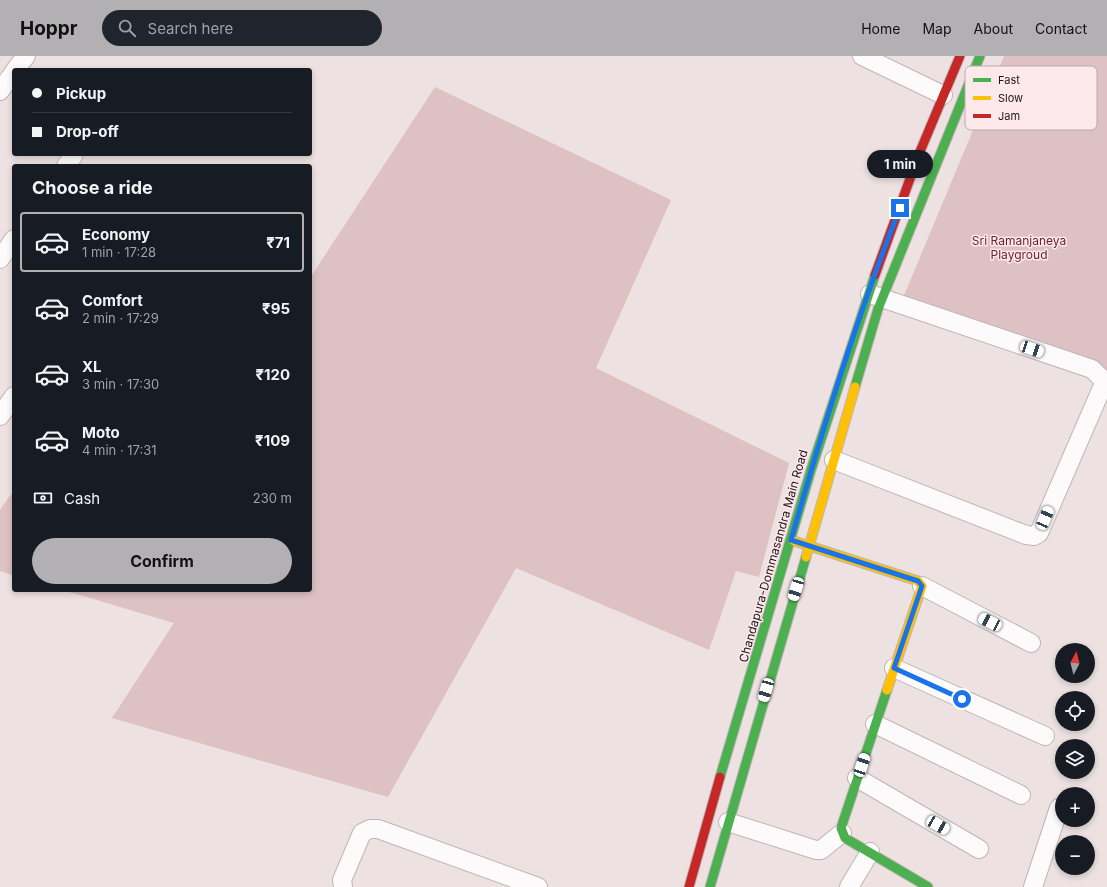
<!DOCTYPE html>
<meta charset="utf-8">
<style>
:root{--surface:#171b24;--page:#20242c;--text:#f1f3f6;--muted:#9ea1a6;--line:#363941;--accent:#b2b0b2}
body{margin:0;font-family:Inter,sans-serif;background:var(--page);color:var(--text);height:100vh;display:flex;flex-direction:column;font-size:15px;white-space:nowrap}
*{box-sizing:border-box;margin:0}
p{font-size:13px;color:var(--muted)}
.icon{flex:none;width:22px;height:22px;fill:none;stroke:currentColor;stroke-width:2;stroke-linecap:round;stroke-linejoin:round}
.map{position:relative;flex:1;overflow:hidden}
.side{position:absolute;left:12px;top:108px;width:300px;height:428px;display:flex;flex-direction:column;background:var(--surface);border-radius:4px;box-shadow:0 2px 6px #0003}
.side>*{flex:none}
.top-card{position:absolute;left:12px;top:12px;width:300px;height:88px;border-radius:4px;box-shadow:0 2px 6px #0003;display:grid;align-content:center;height:88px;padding:0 20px;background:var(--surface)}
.needle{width:26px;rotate:7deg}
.controls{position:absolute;left:1055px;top:587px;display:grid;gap:8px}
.controls a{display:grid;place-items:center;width:40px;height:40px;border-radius:50%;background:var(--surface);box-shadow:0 2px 6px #0003;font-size:20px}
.end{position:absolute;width:18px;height:18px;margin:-9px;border:5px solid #1a73e8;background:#fff;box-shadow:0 0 0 2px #fff}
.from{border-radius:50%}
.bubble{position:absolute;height:28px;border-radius:14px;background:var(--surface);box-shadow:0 2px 6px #0003;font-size:13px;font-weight:700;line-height:28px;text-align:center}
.car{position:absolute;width:12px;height:24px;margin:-12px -6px;border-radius:5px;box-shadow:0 0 3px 1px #0007;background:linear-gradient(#fff 24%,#345 0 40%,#fff 0 76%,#345 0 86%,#fff 0)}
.top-card b{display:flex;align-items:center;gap:14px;height:38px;font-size:15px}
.top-card b+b{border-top:1px solid var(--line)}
.top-card i{width:10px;height:10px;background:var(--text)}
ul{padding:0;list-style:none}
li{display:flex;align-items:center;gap:12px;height:60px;margin:0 8px 6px;padding:0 12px;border:2px solid transparent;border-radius:4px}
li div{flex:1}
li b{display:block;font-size:15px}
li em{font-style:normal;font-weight:700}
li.current{border-color:var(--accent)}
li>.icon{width:36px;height:36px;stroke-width:1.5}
h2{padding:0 20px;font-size:18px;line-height:48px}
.pay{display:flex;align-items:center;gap:10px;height:44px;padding:0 20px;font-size:15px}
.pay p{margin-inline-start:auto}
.cta{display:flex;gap:8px;margin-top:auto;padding:8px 20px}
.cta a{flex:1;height:46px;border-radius:24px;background:var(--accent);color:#111;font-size:16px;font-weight:700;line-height:46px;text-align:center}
header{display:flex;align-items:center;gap:24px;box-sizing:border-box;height:56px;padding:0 20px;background:var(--accent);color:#111}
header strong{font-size:19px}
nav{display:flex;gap:22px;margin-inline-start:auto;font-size:14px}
.search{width:280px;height:36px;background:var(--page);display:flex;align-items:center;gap:10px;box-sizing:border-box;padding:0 14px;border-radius:22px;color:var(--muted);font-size:15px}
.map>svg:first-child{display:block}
</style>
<header>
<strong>Hoppr</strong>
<div class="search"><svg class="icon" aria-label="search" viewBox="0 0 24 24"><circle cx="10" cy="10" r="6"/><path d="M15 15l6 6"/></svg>Search here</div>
<nav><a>Home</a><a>Map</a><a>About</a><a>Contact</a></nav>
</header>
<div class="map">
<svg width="1107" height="831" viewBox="0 0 1107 831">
<rect width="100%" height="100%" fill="#ede1e1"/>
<path fill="#ddc1c3" d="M1004,0h103v316l-204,-74z
M435,31l236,113 -75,168 193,95 -30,114 -23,-6 -27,79 -193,-82 -128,229 -276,-79 62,-95 -111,-33h247v-312z
M14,434v86l-14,-5v-61z"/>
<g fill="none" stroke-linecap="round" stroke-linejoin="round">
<g stroke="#bfb5b6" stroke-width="20">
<path id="street" d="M862,0l81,39
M15,14l11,-14
M0,35l14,-19
M66,110l7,-10
M0,203l14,-20
M870,238l222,75 15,15
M0,360l14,-20
M834,404l192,75 8,1 5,-3 62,-143 6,-5
M922,530l109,57
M894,612l151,68
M875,668l146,71
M857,722l122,71
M728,766l88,28h5l21,-17
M343,831l-1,-7 20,-47 8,-4h8l160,58
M849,831l21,-35
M1033,831l26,-79"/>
</g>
<g stroke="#bfb5b6" stroke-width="11">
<path id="fast" d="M855,331l23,-78 102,-253
M887,634l-46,138 4,10 83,49
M720,721l91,-307 64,-195
M710,831l96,-330"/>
</g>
<g stroke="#bfb5b6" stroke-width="11">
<path id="slow" d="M794,485l124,40 4,5 -35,104
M806,501l49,-170"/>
</g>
<g stroke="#bfb5b6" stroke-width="11">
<path id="jam" d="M875,219l44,-121 41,-98
M689,831l31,-110"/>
</g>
<use href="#street" stroke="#fcfafa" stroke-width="18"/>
<use href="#fast" stroke="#4caf50" stroke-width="9"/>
<use href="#slow" stroke="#ffc107" stroke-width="9"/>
<use href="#jam" stroke="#c62828" stroke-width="9"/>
</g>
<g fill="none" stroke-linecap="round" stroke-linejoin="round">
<path stroke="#1a73e8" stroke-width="5" d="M900,152c-43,108 -77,220 -109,332l127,41 4,5 -28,82 68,31"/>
</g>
<g text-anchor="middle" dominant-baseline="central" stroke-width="3" stroke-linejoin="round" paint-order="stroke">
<g font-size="12" fill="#6b1e2f" stroke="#fde9eb">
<text x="1019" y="184">Sri Ramanjaneya<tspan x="1019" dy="14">Playgroud</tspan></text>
</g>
<g font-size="12" fill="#1e1617" stroke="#fde9eb">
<text transform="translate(773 500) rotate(-74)">Chandapura-Dommasandra Main Road</text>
</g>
</g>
<rect x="965" y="10" width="132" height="64" rx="6" fill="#fde9eb" stroke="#baaaab" stroke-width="1"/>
<rect x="973" y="22" width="18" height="4" fill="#4caf50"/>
<rect x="973" y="40" width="18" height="4" fill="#ffc107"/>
<rect x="973" y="58" width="18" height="4" fill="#c62828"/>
<g font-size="11" fill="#1e1617">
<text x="998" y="28">Fast</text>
<text x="998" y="46">Slow</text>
<text x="998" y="64">Jam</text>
</g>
</svg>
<div class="controls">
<a><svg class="needle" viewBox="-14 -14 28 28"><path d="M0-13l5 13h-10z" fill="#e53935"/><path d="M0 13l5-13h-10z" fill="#9ea1a6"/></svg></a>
<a><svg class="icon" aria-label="locate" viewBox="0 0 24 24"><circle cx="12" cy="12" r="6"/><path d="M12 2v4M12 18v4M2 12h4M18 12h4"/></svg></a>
<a><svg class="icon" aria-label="layers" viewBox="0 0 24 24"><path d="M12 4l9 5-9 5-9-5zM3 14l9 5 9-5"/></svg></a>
<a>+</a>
<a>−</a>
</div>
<i class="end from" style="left:962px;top:643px"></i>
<i class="end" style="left:900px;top:152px"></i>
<div class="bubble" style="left:867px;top:94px;width:66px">1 min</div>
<i class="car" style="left:1032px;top:293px;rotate:109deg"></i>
<i class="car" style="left:1045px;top:462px;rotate:23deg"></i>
<i class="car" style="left:796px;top:533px;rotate:197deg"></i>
<i class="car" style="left:990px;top:566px;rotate:297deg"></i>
<i class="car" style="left:766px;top:634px;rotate:196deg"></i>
<i class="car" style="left:862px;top:709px;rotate:18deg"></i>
<i class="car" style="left:938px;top:769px;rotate:120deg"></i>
<div class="top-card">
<b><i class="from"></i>Pickup</b>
<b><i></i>Drop-off</b>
</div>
<section class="side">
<h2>Choose a ride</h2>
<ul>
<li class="current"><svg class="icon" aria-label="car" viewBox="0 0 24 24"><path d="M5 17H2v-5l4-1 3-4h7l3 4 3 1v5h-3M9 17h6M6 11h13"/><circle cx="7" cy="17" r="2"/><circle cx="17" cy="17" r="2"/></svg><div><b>Economy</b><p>1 min · 17:28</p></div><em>₹71</em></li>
<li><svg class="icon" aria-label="car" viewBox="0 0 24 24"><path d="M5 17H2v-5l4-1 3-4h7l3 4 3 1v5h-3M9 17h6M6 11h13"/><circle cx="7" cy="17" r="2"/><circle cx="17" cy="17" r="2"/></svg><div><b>Comfort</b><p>2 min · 17:29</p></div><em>₹95</em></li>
<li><svg class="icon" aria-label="car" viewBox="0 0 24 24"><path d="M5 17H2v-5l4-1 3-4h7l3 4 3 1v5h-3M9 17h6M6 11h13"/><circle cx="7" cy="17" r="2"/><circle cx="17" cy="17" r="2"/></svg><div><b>XL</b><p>3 min · 17:30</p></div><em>₹120</em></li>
<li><svg class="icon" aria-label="car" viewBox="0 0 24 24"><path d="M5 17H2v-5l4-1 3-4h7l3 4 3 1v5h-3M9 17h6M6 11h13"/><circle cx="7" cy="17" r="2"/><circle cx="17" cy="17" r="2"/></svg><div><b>Moto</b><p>4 min · 17:31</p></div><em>₹109</em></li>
</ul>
<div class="pay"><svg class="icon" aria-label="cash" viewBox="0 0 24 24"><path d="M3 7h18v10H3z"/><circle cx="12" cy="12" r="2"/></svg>Cash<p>230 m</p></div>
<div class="cta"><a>Confirm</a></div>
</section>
</div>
